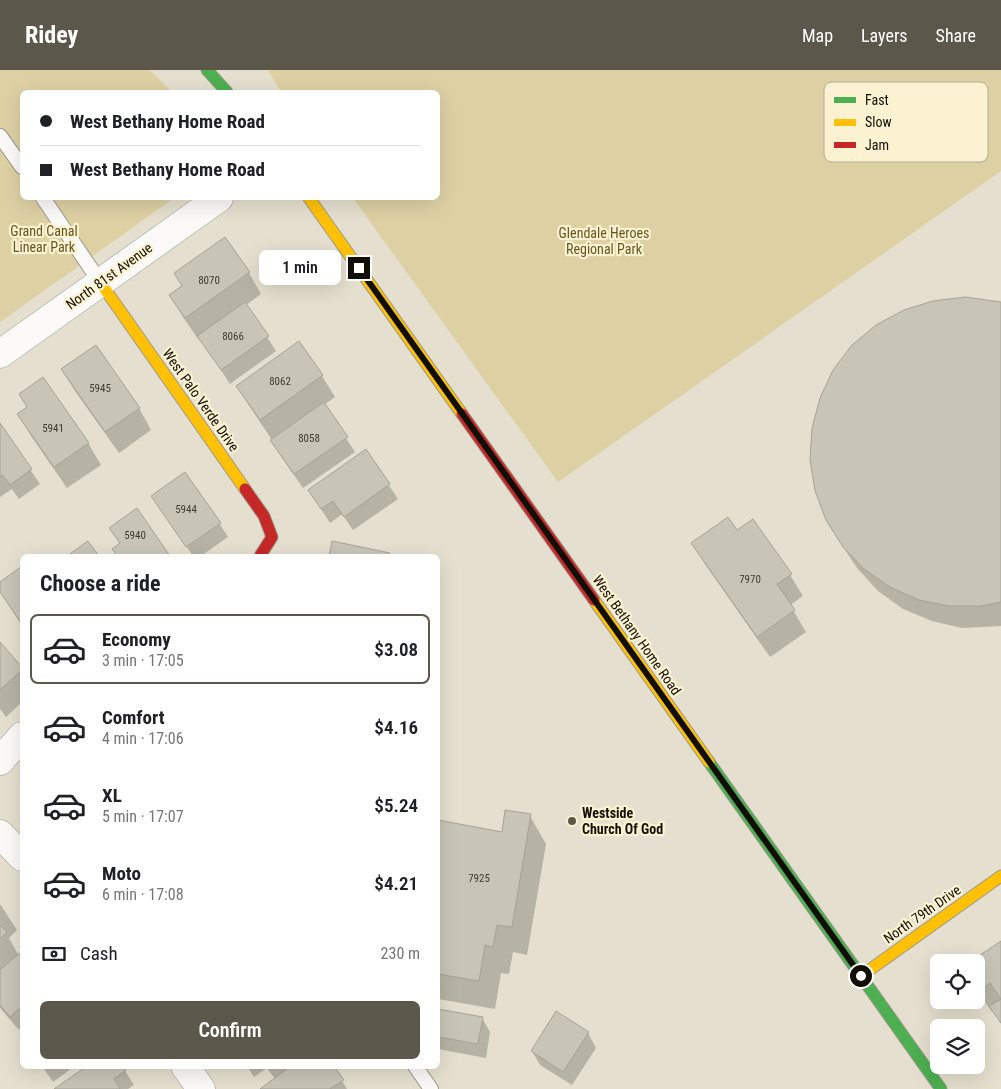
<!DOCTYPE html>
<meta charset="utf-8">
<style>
:root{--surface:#fff;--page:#f6f6f6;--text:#202124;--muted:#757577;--line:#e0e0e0;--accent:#5b574b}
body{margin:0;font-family:"Roboto Condensed",sans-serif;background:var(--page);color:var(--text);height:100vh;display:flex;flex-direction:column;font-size:19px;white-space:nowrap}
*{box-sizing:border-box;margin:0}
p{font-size:16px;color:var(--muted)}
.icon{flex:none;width:28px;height:28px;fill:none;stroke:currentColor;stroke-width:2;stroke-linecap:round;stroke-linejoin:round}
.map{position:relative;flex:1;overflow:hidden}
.side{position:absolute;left:20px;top:484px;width:420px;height:515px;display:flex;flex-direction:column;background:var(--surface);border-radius:8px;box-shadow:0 5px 20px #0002}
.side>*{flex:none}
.guide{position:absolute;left:20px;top:20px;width:420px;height:110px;border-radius:8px;box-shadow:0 5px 20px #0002;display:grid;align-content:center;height:110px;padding:0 20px;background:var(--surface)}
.tools{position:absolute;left:930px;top:884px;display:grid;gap:10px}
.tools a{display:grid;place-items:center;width:55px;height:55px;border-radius:8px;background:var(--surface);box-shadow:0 5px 20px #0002;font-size:25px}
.end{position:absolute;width:22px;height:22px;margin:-11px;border:6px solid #110e04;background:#fff;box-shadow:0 0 0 2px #fff}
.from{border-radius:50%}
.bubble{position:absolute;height:35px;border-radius:8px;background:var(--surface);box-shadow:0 5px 20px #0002;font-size:16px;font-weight:600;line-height:35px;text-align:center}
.guide b{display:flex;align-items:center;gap:18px;height:48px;font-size:19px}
.guide b+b{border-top:1px solid var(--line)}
.guide i{width:12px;height:12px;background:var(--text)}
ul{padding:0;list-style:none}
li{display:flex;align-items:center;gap:15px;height:70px;margin:0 10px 8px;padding:0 10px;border:2px solid transparent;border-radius:8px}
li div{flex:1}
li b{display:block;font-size:19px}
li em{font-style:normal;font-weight:600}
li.on{border-color:var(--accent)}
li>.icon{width:45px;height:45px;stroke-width:1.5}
h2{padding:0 20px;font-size:22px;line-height:60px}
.pay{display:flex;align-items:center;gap:12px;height:55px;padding:0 20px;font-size:19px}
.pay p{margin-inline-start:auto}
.primary-button{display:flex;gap:10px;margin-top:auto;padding:10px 20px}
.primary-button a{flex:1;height:58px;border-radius:8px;background:var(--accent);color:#fff;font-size:20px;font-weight:600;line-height:58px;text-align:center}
header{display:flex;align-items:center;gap:30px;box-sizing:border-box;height:70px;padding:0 25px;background:var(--accent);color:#fff}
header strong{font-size:24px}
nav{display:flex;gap:28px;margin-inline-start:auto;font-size:18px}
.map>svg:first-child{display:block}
</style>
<header>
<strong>Ridey</strong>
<nav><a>Map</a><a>Layers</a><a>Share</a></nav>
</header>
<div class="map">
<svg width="1001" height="1019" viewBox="0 0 1001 1019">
<rect width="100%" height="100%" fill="#e4dfce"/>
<path fill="#ddd0a3" d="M0,0h150l22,22h-150v106h152l-174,124z
M268,0h733v101l-443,311 -205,-284h85v-106h-157z"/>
<path fill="#0003" d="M225,169l24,34 12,21 -15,11 30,46 -46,33 -30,-46 -2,1 -15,-22 -13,-21 13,-9z
M1001,234v322l-39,2 -30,-7 -29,-12 -25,-18 -21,-23 -17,-26z
M299,273l23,33 13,21 -11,8 31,47 -52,36 -23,-33 -8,-15 -22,-33 -13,-21z
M62,300l77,38 12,22 -32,23 -44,-62z
M18,344l70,29 13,22 -34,23 -36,-52z
M0,355l40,59 -21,15 -7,-10 -12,8z
M366,381l32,48 -45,31 -11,-16 -12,9 -21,-33z
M153,427l66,26 9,14 -27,19h-8z
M136,440l33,46h-51l-5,-7 7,-5 -9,-16z
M736,462l54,43 13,21 -13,9 16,27 -36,25 -65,-93 -12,-21z
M333,472l56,12 1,2h-59z
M22,497v59l-22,-35v-8z
M0,574l22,25v33l-16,15 -6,-8z
M530,746l16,28 -19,111 -14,-3 -4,22 -8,-1 -6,36 -57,-10v-177l65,11z
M0,834l17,26 -8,8 10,18 3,-3v74l-3,3 -19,-22z
M1001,873v81l-7,-13 -2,1 -16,-22v-28h-3z
M438,940l44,8 8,14 -4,26 -48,-9z
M588,963l8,15 -24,37 -32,-20 -8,-14z
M42,996h33l-22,16z
M122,996l12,19 -6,4h-72z
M247,996h86l14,23h-85l13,-10 -8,-11 -13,9z"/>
<path fill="#c8c4b6" stroke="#a6a295" d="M225,167l25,35 -65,46 -16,-23 13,-9 -8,-13z
M965,227l36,5v300l-20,4h-32l-30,-6 -29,-13 -26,-18 -21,-22 -17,-27 -11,-29 -5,-31 2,-32 8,-30 13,-28 19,-25 24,-20 28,-15 29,-9z
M245,232l24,34 -48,34 -24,-34z
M299,271l24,34 -63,45 -24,-34z
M96,275l44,63 -35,24 -44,-63z
M43,307l46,66 -35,24 -37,-53 10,-7 -8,-13z
M324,332l24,35 -54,37 -24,-34z
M0,353l32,46 -22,16 -7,-10 -3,2z
M366,379l24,35 -46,33 -11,-16 -12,8 -13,-19z
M185,402l36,51 -35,24 -35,-51z
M137,438l33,48h-53l-5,-7 8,-6 -11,-15z
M728,447l9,13 16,-11 39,55 -15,10 18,26 -38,27 -66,-94z
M88,471l11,15h-32z
M332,471l58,12 -1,3h-60z
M22,496v58l-22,-32v-10z
M0,572l22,25v3l-22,20z
M505,740l26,4 -19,113 -15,-2 -4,22 -8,-2 -6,36 -41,-7v-154l64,12z
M0,855l7,7 -7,7z
M1001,871v82l-12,-17 12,-7 -11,-16 -11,9 -3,-4v-26h-6z
M22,881v55l-12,11 -10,-12v-35z
M438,939l45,8 -5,27 -40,-7z
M556,941l33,21 -26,40 -32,-21z
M87,996h37l2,4 -12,9 6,10h-66z
M291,996h43l10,14 -14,9h-70z"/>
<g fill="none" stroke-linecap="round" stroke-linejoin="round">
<g stroke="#9c998b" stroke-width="16">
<path id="lane" d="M0,66l22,31
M43,128l57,84
M415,996l16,23"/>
</g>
<g stroke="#9c998b" stroke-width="29">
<path id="street" d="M0,284l219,-156
M0,691l22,-25
M0,764l22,23
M185,996l16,23"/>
</g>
<g stroke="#9c998b" stroke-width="13">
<path id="fast" d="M207,0l20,22
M709,692l232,327"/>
</g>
<g stroke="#9c998b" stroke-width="13">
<path id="slow" d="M309,128l153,216
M100,212l145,207
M594,530l115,162
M861,906l140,-100"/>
</g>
<g stroke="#9c998b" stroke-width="13">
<path id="jam" d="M462,344l132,186
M245,419l19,27 8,21 -12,19"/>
</g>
<use href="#lane" stroke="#fbfaf8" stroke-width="14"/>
<use href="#street" stroke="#fbfaf8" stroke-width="28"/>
<use href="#fast" stroke="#4caf50" stroke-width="11"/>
<use href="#slow" stroke="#ffc107" stroke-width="11"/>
<use href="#jam" stroke="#c62828" stroke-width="11"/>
</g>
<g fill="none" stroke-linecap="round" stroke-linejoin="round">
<path stroke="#110e04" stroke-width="6" d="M359,198l502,708"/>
</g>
<circle fill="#5b574b" stroke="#fbf2d1" stroke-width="2" cx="572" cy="751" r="5"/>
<g text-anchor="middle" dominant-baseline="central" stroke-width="4.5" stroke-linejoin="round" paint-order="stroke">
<g font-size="11" fill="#3f3c30">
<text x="209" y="210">8070</text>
<text x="233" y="266">8066</text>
<text x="280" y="311">8062</text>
<text x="100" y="318">5945</text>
<text x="53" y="358">5941</text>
<text x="309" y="368">8058</text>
<text x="186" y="439">5944</text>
<text x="135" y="465">5940</text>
<text x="750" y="509">7970</text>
<text x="479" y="808">7925</text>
</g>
<g font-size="14" fill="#655621" stroke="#fbf2d1">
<text x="44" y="161">Grand Canal<tspan x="44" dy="16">Linear Park</tspan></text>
<text x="604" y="163">Glendale Heroes<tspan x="604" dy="16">Regional Park</tspan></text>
</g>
<g font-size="14" fill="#110e04" stroke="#fbf2d1">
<text transform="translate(109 206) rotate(-36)">North 81st Avenue</text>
<text transform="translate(201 330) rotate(55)">West Palo Verde Drive</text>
<text transform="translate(637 565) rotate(55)">West Bethany Home Road</text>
<text transform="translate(922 844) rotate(-35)">North 79th Drive</text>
</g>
<g font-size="14" font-weight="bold" fill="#110e04" stroke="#fbf2d1" text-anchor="start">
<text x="582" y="743">Westside<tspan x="582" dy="16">Church Of God</tspan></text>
</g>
</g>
<rect x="824" y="12" width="164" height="80" rx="8" fill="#fbf2d1" stroke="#b5ae94" stroke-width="1"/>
<rect x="834" y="27" width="22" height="6" fill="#4caf50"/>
<rect x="834" y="49" width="22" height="7" fill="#ffc107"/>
<rect x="834" y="72" width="22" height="6" fill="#c62828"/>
<g font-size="14" fill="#110e04">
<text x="865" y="35">Fast</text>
<text x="865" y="57">Slow</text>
<text x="865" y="80">Jam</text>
</g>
</svg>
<div class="tools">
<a><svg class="icon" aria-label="locate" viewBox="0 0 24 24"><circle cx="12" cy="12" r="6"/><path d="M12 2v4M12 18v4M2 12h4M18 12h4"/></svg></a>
<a><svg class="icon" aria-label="layers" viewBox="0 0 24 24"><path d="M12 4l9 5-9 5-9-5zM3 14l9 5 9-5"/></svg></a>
</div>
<i class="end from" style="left:861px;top:906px"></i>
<i class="end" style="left:359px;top:198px"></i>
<div class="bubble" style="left:259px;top:180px;width:82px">1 min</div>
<div class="guide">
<b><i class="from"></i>West Bethany Home Road</b>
<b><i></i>West Bethany Home Road</b>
</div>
<section class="side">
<h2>Choose a ride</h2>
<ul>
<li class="on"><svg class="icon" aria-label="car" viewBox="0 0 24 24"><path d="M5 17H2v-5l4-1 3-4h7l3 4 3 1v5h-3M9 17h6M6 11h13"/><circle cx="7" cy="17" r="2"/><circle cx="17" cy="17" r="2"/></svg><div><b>Economy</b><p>3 min · 17:05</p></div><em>$3.08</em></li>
<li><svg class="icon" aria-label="car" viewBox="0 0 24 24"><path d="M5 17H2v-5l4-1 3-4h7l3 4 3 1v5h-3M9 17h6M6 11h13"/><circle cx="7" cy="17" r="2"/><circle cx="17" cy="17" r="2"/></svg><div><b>Comfort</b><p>4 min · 17:06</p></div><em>$4.16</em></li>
<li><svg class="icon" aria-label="car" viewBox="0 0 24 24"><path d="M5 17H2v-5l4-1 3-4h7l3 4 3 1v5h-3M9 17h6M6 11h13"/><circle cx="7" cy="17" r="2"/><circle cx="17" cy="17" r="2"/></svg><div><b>XL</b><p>5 min · 17:07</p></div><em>$5.24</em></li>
<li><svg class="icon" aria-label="car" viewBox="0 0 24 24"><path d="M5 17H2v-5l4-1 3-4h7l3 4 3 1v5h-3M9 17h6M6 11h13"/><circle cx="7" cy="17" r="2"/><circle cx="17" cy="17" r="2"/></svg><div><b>Moto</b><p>6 min · 17:08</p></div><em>$4.21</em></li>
</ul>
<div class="pay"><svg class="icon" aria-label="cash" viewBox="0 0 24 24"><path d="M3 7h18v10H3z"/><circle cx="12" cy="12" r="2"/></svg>Cash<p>230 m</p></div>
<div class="primary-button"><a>Confirm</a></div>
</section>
</div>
